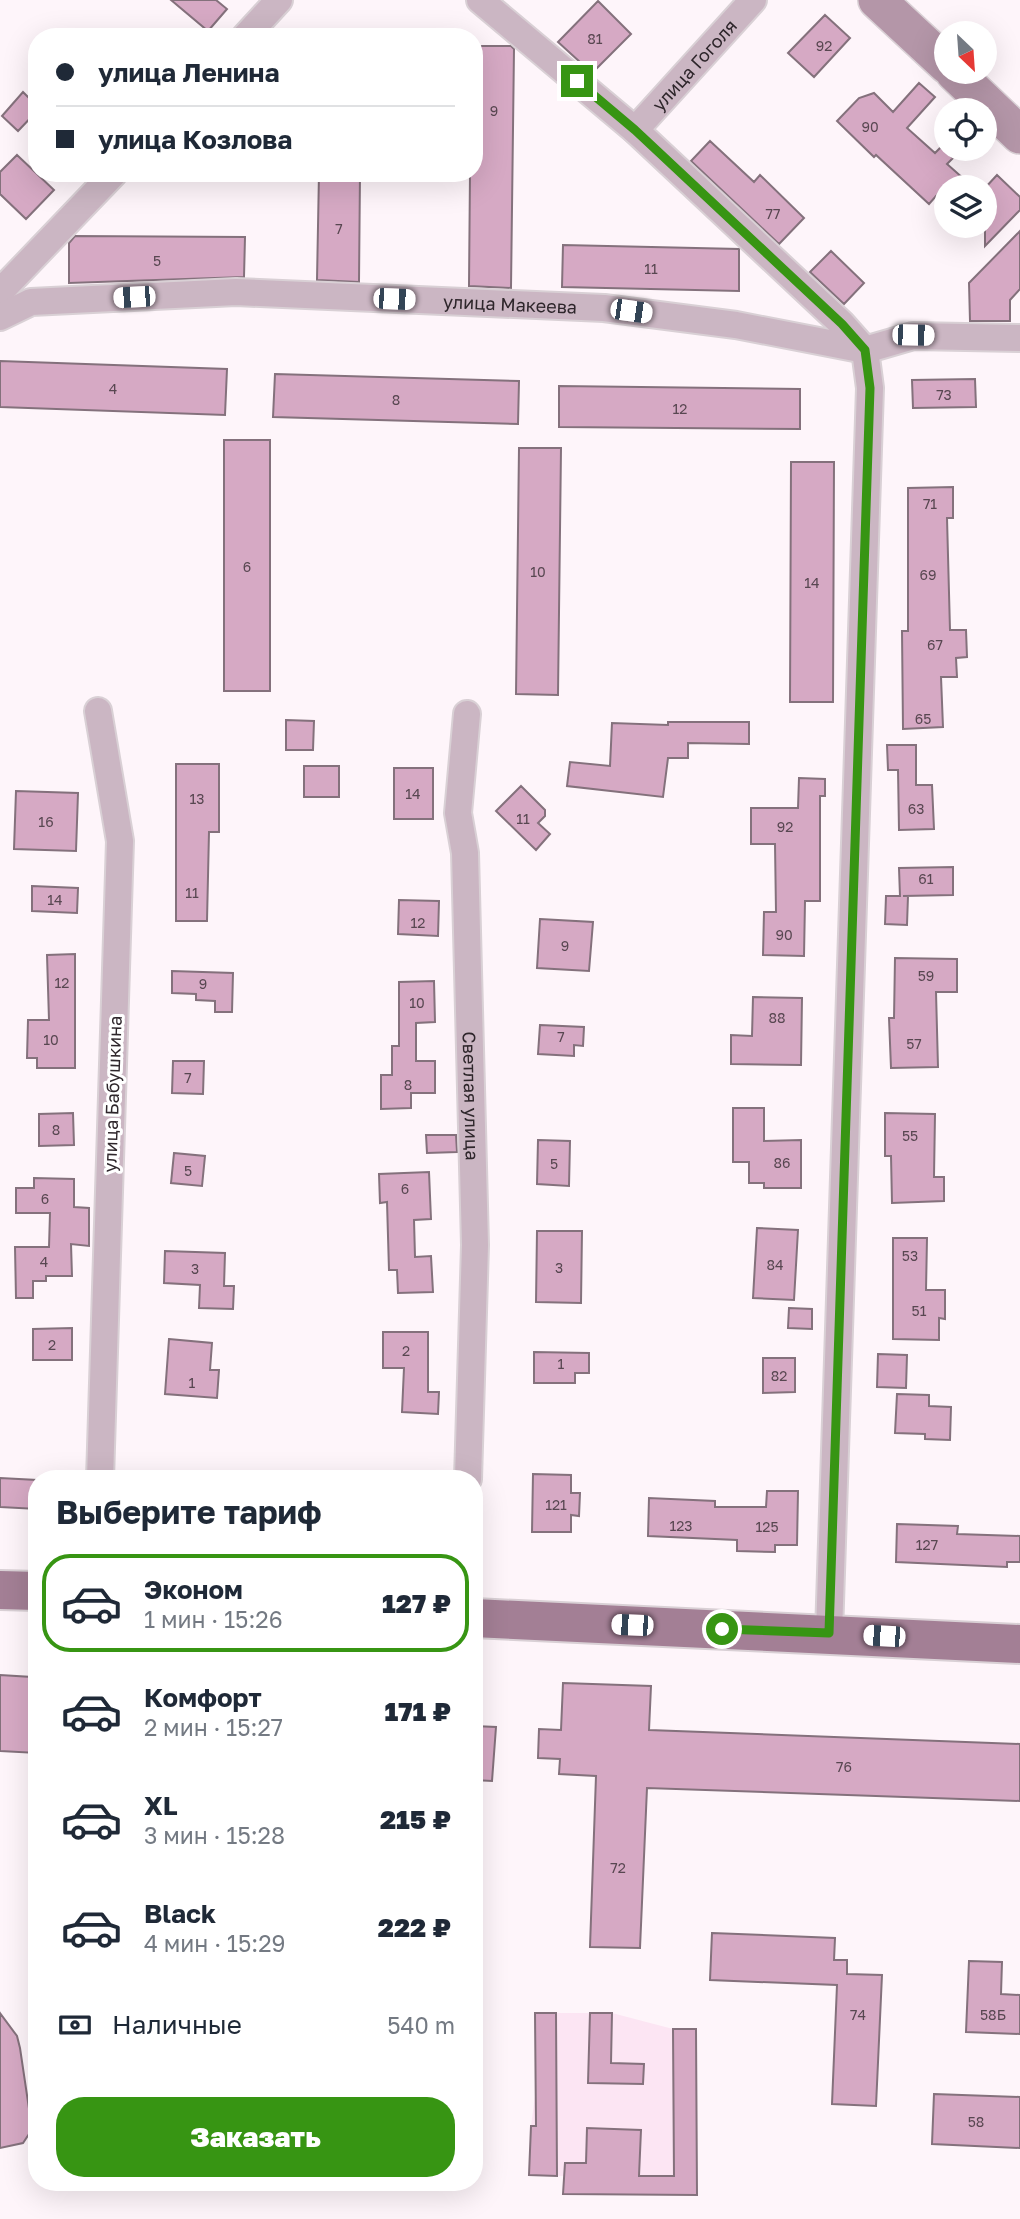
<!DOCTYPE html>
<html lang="ru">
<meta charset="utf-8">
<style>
:root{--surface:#fff;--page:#f2f2f3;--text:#1f2937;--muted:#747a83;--line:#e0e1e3;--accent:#379513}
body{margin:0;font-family:"Golos Text",sans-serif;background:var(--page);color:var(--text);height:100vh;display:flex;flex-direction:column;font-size:26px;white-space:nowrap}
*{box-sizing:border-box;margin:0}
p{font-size:23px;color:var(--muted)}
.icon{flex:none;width:38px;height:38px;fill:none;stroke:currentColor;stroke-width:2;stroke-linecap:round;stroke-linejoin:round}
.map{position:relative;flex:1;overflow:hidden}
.sheet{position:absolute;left:28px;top:1470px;width:455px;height:721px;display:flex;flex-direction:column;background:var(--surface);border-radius:28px;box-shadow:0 7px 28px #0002}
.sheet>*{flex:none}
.banner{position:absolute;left:28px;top:28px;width:455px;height:154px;border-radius:28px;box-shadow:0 7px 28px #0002;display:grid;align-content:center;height:154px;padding:0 28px;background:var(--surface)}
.needle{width:46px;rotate:155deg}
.tools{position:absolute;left:934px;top:21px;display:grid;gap:14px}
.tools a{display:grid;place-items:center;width:63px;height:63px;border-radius:50%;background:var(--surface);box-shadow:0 7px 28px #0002;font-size:35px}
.end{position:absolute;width:32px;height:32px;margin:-16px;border:9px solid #379513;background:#fff;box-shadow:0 0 0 4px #fff}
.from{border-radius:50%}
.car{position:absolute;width:21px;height:42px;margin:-21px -10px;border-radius:9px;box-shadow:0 0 5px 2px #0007;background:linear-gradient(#fff 24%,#345 0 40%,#fff 0 76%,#345 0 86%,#fff 0)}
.banner b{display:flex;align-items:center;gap:24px;height:66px;font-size:26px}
.banner b+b{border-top:2px solid var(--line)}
.banner i{width:18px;height:18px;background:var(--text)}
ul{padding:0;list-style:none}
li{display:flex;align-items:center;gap:21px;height:98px;margin:0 14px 10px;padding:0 14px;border:4px solid transparent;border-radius:28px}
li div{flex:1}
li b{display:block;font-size:26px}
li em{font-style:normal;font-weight:800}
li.selected{border-color:var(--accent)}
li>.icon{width:63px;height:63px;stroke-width:1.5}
h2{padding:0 28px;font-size:32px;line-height:84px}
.pay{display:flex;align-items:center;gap:18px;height:77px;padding:0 28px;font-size:26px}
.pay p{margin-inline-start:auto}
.action{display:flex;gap:14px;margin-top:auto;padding:14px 28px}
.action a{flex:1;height:80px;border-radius:28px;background:var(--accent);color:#fff;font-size:28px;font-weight:800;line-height:80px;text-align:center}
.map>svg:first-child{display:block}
</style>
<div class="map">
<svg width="1020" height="2219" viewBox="0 0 1020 2219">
<rect width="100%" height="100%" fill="#fef5fa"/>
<path fill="#fce5f3" d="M535,2013h77l61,16h23l1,166 -134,-1 1,-18 -35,-1 2,-49 4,-30z"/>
<path fill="#d6a9c4" stroke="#84717c" stroke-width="2" d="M171,0h45l11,9 -19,22z
M598,1l33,33 -39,39 -34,-31z
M825,15l25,23 -36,39 -26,-24z
M474,46h37l3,3 -3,239 -42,-2 1,-113h4z
M919,83l16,14 -28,31 28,25 6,-6 12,11 -6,6 26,23h-29l-15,17 -53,-49 -2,2 -37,-36 22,-23 15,-5 19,19z
M23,92l14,14v5l-19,20 -16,-15z
M710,141l44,41 6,-7 44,43 -25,26 -88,-83z
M17,155l37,35 -28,29 -26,-25v-22z
M319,173h41l-1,109 -42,-2z
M997,175l23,22v13l-35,36v-58z
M1020,231v58l-10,11v21h-40l-1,-38z
M75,236l170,1 -1,40 -175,6v-40z
M563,245l176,4v42l-177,-4z
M831,251l33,32 -20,21 -34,-32z
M0,361l227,8 -2,46 -225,-8z
M275,374l244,7 -1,43 -245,-7z
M975,379l1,28 -63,1 -1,-28z
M559,386l241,3v40l-241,-2z
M224,440h46v251h-46z
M519,448h42l-3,247 -42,-1z
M791,462h43l-1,240h-43z
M953,487v31h-6l3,112h16l1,27 -11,1 1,19h-16l2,50 -40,2 -1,-98h6v-143z
M286,720l28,1 -1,29h-27z
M668,722h81v22l-61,-1v15h-20l-5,39 -96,-11 3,-24 40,4 2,-43 56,2z
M887,745h29v40h16l2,44 -35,1 -1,-60h-10z
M176,764h43v68h-10l-2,89h-31z
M304,766h35v31h-35z
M394,768h39v51h-39z
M799,778l26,1v17h-5v105h-15l-1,55 -41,-1 1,-43h12l-1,-68h-24v-36h47z
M521,786l24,24v6l-7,7 12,11 -14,16 -40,-39z
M16,791l62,2 -2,58 -62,-2z
M953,867v28l-50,1h5l-1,29 -22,-1 1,-28h14l-1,-28z
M32,886l46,2 -1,25 -45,-2z
M399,900l40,1 -1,35 -40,-2z
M540,919l53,3 -4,49 -52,-3z
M75,954v114h-38v-10h-10l1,-38h21l-2,-65z
M895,958l62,1v33h-21l2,75 -47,1 -2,-50h5z
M172,971l61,2 -1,39h-17v-11l-19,-1v-6l-24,-1z
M434,981l1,41 -19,1v38h19v32h-24v15l-30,1v-34h11v-29h7v-64z
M753,997l49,1 -1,67 -70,-1v-29l21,1z
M540,1025l44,2 -1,19 -9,-1v11l-36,-2z
M173,1061h31l-1,33 -31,-1z
M733,1108h31v33l37,-1v48h-37v-5h-15v-21h-16z
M73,1113l1,32 -35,1v-32z
M885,1113l50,1 -1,63h10v24l-52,2 -1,-47h-6z
M426,1135h30l1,17 -30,1z
M538,1140l32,1 -1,45 -32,-2z
M174,1153l31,3 -3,30 -31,-3z
M429,1172l2,47 -17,1 1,37 16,-1 2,36 -35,1 -1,-23h-8l-2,-68 -7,1 -1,-29z
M34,1178l40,1v28l15,1v38l-18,-2 1,32h-26v5h-13v17h-17l-1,-51h34l1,-34h-34v-25h18z
M757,1228l41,2 -4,70 -41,-2z
M537,1231h45l-1,72 -45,-1z
M893,1238h34l-1,52h19v29l-6,-1v22l-46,-1z
M165,1251l60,2 -1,33h10l-1,23 -34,-1 1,-23 -36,-2z
M789,1308l23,1v20l-24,-1z
M72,1328v32h-39v-31z
M383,1332h45v60h11l-1,22 -36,-2 2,-44h-21z
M169,1339l43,4 -2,27h9l-2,28 -52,-4z
M534,1352l55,1v20h-14v10h-41z
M878,1354l29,1 -1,33 -29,-1z
M763,1358h32v34l-32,1z
M897,1394l32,1v11l22,1 -1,33 -25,-1v-5l-30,-1z
M533,1474l38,1v18h9l-1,23 -8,-1v17h-39z
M0,1478l37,2v29l-37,-2z
M767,1491h31l-1,54h-22v7l-38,-1v-11l-89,-4 1,-38 66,3v6h51z
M897,1524l61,2 -1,8 63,2v26h-13v5l-111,-5z
M0,1675l32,2 -1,21h6v55l-37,-2z
M563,1683l88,3 -2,44 371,14v57l-373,-13 -7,160 -50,-1 6,-171 -37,-2 1,-15 -22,-1 1,-29 22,1z
M474,1726l22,1 -4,54 -18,-1z
M712,1933l123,5 -1,22h13v14l35,1 -6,131 -44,-2 5,-119 -127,-5z
M969,1961l33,1 -1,32 19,1v39l-54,-2z
M0,2013l17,23 3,12 11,74v9l-8,12 -23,5z
M535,2013h21l1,163 -28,-1 2,-49h5z
M590,2013h22l-1,50 33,1 -1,20 -55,-1z
M673,2029h23l1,166 -134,-1 2,-31h21l1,-35 54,2 -2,46h35z
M934,2094l86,3v51l-88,-4z"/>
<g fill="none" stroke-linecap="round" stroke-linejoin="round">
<g stroke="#d9d0d5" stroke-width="30">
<g id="street">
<path d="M480,0l155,130 207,194 23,26 5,38 -41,1245"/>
<path d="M245,37l34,-37"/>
<path id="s1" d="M635,130l118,-130"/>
<path d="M0,292l114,-119"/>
<path id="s2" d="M0,317l31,-15 205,-10 368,16 132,17 129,25 48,-14 107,2"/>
<path d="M98,711l22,130 -20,638"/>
<path id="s3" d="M467,714l-9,99 7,40 10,392 -7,234"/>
</g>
</g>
<g stroke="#d9d0d5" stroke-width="40">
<path id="secondary" d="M877,0l70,65
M954,72l66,63"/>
</g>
<g stroke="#d9d0d5" stroke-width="42">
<path id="primary" d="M0,1590l37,1
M474,1618l546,26"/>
</g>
<use href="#street" stroke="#cbb6c3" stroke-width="26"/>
<use href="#secondary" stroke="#b496a8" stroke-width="37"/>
<use href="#primary" stroke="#a37f95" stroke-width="38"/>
</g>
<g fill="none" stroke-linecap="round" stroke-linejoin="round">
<path stroke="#379513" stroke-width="9" d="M577,81l58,49 207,194 23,26 5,38 -41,1245 -107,-4"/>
</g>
<g text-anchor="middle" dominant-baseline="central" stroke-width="6" stroke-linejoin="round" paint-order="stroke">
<g font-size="14" fill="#584751">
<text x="595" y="38">81</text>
<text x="824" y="45">92</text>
<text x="494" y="110">9</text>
<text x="870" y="126">90</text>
<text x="773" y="213">77</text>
<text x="339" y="228">7</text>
<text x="157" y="260">5</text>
<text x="651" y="268">11</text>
<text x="113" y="388">4</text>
<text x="944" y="394">73</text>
<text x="396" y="399">8</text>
<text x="680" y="408">12</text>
<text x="930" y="503">71</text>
<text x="247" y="566">6</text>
<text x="538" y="571">10</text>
<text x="928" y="574">69</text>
<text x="812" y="582">14</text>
<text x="935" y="644">67</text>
<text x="923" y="718">65</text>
<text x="413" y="793">14</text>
<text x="197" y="798">13</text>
<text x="916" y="808">63</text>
<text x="523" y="818">11</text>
<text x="46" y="821">16</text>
<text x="785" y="826">92</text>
<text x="926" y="878">61</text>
<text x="192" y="892">11</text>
<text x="55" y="899">14</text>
<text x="418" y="922">12</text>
<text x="784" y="934">90</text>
<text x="565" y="945">9</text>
<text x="926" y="975">59</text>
<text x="62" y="982">12</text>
<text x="203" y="983">9</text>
<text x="417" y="1002">10</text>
<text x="777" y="1017">88</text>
<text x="561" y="1036">7</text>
<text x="51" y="1039">10</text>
<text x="914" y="1043">57</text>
<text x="188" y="1077">7</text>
<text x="408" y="1084">8</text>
<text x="56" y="1129">8</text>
<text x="910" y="1135">55</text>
<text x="782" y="1162">86</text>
<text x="554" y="1163">5</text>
<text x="188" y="1170">5</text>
<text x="405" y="1188">6</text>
<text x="45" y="1198">6</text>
<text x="910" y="1255">53</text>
<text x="44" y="1261">4</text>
<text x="775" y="1264">84</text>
<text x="559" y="1267">3</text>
<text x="195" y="1268">3</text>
<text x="919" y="1310">51</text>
<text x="52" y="1344">2</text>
<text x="406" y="1350">2</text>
<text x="561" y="1363">1</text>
<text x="779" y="1375">82</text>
<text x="192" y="1382">1</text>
<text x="556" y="1504">121</text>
<text x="681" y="1525">123</text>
<text x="767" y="1526">125</text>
<text x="927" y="1544">127</text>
<text x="844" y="1766">76</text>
<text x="618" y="1867">72</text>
<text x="858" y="2014">74</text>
<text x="993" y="2014">58Б</text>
<text x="976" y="2121">58</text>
</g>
<g font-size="18" fill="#2e262b" stroke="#fff">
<text stroke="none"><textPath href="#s1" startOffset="88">улица Гоголя</textPath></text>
<text stroke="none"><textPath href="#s2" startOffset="514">улица Макеева</textPath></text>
<text transform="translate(112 1094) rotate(-88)">улица Бабушкина</text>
<text stroke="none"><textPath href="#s3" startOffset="383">Светлая улица</textPath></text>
</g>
</g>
</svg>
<div class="tools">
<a><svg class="needle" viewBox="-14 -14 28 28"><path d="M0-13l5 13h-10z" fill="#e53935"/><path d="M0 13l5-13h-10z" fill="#747a83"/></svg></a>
<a><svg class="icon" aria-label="locate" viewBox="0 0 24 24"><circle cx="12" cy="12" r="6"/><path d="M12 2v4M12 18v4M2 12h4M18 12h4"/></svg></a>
<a><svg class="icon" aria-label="layers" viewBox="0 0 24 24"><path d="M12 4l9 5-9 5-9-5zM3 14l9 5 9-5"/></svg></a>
</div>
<i class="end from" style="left:722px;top:1629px"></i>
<i class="end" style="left:577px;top:81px"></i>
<i class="car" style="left:134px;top:297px;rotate:267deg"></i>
<i class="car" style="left:394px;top:299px;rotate:92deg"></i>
<i class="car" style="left:631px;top:311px;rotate:98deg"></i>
<i class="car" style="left:913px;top:335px;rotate:91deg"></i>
<i class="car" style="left:632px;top:1625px;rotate:272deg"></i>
<i class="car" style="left:884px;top:1636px;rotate:273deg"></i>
<div class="banner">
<b><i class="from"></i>улица Ленина</b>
<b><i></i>улица Козлова</b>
</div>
<section class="sheet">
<h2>Выберите тариф</h2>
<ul>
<li class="selected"><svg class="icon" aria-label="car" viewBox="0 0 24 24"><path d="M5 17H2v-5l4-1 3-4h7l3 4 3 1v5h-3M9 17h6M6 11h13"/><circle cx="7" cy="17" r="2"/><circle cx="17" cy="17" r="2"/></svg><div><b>Эконом</b><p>1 мин · 15:26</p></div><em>127 ₽</em></li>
<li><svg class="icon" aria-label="car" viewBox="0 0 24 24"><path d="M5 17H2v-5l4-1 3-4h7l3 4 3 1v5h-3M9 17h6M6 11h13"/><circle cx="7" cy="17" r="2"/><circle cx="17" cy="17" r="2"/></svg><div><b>Комфорт</b><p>2 мин · 15:27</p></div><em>171 ₽</em></li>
<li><svg class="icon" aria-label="car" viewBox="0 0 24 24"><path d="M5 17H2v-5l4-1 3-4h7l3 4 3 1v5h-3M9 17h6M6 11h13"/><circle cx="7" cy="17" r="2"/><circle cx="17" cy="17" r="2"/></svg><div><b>XL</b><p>3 мин · 15:28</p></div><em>215 ₽</em></li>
<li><svg class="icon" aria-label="car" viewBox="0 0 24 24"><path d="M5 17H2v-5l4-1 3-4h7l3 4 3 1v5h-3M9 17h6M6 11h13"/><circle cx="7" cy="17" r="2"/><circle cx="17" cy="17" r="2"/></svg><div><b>Black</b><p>4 мин · 15:29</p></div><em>222 ₽</em></li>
</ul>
<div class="pay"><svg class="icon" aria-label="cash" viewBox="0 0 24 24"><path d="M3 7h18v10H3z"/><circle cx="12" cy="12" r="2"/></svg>Наличные<p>540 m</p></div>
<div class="action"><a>Заказать</a></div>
</section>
</div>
